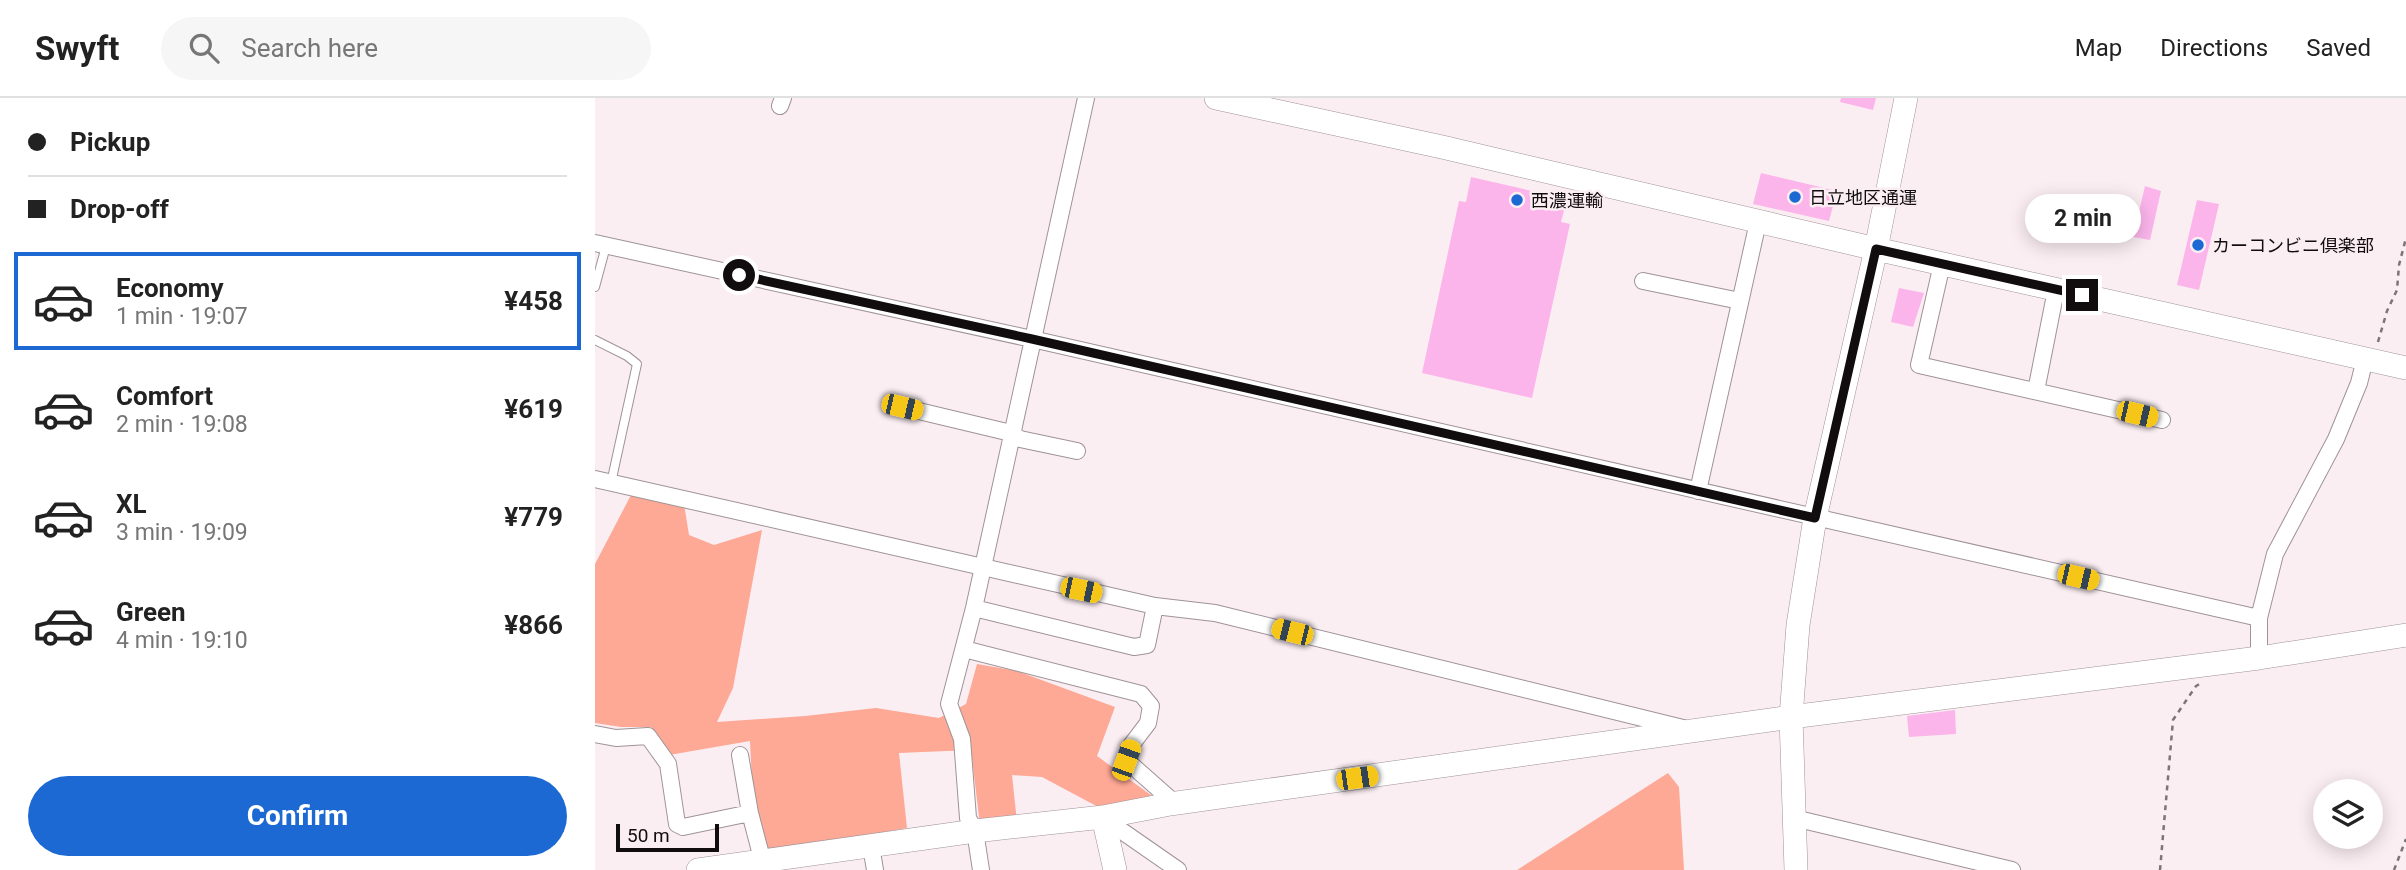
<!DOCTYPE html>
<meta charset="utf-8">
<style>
:root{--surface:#fff;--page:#f6f6f6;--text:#222;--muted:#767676;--line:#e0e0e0;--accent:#1c69d3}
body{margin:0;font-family:Roboto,"Noto Sans JP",sans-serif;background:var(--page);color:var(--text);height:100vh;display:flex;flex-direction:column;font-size:26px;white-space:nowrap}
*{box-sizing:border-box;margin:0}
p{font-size:23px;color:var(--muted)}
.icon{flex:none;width:38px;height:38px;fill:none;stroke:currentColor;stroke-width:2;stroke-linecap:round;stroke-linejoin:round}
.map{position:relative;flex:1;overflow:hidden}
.details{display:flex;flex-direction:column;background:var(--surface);width:595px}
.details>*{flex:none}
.banner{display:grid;align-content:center;height:154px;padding:0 28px;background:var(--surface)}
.tools{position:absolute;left:1718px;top:681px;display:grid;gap:14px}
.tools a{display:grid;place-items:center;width:70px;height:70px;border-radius:50%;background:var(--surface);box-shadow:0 4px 18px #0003;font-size:35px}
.scale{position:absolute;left:21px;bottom:18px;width:103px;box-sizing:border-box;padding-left:7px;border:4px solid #110c0e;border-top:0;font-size:19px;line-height:24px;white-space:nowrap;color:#110c0e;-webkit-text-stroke:5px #fbeef3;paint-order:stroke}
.end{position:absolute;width:32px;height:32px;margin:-16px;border:9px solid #110c0e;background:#fff;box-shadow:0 0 0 4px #fff}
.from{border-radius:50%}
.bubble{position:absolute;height:49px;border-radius:24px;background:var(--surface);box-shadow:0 4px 18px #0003;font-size:23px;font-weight:700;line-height:49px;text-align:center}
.car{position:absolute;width:21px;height:42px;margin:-21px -10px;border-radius:9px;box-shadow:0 0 5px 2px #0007;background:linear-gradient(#f5c518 24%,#345 0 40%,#f5c518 0 76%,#345 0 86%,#f5c518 0)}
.banner b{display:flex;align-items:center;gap:24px;height:66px;font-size:26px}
.banner b+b{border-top:2px solid var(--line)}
.banner i{width:18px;height:18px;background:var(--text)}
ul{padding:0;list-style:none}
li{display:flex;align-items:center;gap:21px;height:98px;margin:0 14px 10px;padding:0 14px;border:4px solid transparent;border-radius:0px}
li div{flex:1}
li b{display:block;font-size:26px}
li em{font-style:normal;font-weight:700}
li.on{border-color:var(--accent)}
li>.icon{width:63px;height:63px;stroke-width:1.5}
.cta{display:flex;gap:14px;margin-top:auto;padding:14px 28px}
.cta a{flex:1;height:80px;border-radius:42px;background:var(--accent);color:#fff;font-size:28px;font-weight:700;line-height:80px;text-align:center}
header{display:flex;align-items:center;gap:42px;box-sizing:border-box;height:98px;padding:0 35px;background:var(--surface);border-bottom:2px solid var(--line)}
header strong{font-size:33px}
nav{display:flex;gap:38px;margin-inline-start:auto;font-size:24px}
.search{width:490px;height:63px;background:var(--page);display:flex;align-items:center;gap:18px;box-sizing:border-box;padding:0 24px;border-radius:38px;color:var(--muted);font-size:26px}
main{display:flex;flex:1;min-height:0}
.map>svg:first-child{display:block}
</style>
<header>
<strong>Swyft</strong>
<div class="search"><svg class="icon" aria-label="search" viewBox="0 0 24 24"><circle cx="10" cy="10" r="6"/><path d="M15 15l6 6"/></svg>Search here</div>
<nav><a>Map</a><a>Directions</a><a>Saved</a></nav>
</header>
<main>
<section class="details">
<div class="banner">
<b><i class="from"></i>Pickup</b>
<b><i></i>Drop-off</b>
</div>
<ul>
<li class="on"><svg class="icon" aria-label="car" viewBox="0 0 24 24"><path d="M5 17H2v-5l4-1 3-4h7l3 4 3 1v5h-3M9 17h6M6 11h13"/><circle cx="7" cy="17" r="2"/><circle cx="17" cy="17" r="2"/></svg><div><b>Economy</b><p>1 min · 19:07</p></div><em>¥458</em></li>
<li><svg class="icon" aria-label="car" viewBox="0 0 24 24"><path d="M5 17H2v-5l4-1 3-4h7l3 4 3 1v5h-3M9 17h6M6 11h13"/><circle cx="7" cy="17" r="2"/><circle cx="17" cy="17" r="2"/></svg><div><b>Comfort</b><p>2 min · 19:08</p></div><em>¥619</em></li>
<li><svg class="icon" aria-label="car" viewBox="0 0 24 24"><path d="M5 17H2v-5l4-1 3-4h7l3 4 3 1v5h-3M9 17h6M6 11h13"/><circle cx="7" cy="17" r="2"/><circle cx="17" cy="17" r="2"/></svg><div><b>XL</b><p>3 min · 19:09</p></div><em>¥779</em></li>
<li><svg class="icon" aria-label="car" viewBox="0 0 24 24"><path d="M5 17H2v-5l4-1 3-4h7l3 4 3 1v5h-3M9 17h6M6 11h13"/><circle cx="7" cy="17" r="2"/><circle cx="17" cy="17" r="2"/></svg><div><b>Green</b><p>4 min · 19:10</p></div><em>¥866</em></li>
</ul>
<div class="cta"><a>Confirm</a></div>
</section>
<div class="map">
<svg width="1811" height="772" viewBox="0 0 1811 772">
<rect width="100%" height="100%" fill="#fbeef3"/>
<path fill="#fea896" d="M36,397l53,9 5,31 25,10 48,-15 -29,158 -16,34 88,-6 71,-8 63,10 27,-14 11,-40 40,7 98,36 -18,49 58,42 -53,11 -60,-32 -30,-2 5,47 -37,3 -9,-75 -72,3 8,75 -140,25 -14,-51 -3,-61 -81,14 -18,-28h-30l-26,-4v-159z
M1073,675l11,14 5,83h-167z"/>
<path fill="#fbb5eb" d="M1246,0h35l-3,12 -33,-8z
M1166,75l76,18 -8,30 -76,-17z
M876,79l96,22 -6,23 9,2 -38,174 -110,-25 37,-172 7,1z
M1550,88l16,5 -11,49 -17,-3z
M1602,102l22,4 -20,86 -22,-5z
M1304,190l25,5 -11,34 -22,-5z
M1360,612l1,24 -47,3 -2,-21z"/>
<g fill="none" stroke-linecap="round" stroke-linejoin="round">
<g stroke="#9f9397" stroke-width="10">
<path id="lane" d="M0,189l11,-41
M0,242l32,16 10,8 -26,119"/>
</g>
<g stroke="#9f9397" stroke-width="18">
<path id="street" d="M185,8l3,-8
M0,145l437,96 1227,279
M1347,166l-23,101 243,55
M1048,183l97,20
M1441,293l20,-101
M307,309l109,26 9,6 57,12
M0,381l560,127 60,7 468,115
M1103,393l60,-269
M379,510l160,39 13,-2 8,-39
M369,551l177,45 10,12 -3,17 -16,21 -6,16 44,39v5
M1664,560v-40l16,-64 61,-115 23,-56 4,-16 6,-8
M0,636l21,4 32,-2 20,28 9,60 6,3 67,-14
M145,657l10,58 15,57
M1199,720l218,52
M511,735l13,-4 59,41
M276,748l4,24
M386,772l-6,-39 -7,-13 -6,-79 -13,-35 25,-96 112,-510"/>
</g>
<g stroke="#9f9397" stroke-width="24">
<path id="secondary" d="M621,0l226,49 434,102 530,119
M508,719l12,53
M103,772l277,-39 128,-14 67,-13 621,-87 468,-59 147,-23
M1201,772l-5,-153 7,-92 17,-107 61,-269 30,-151"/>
</g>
<path stroke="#7d7477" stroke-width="2.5" stroke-dasharray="5 5" stroke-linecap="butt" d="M1783,244l9,-31 10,-21 2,-25 7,-27
M1565,772l13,-150 23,-34 4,-2
M1799,772l12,-31"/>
<use href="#lane" stroke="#fff" stroke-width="8"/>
<use href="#street" stroke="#fff" stroke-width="16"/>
<use href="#secondary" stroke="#fff" stroke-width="23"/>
</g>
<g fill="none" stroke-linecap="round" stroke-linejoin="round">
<path stroke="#110c0e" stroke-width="9" d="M144,177l293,64 783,179 61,-269 206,46"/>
</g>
<g fill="#1c69d3" stroke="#fbeef3" stroke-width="2.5">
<circle cx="1200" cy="99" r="7"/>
<circle cx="922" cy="102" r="7"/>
<circle cx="1603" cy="147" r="7"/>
</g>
<g text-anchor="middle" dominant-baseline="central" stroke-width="5" stroke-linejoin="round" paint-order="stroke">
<g font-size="18" fill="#110c0e" stroke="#fbeef3" text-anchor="start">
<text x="1214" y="99">日立地区通運</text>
<text x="936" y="102">西濃運輸</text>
<text x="1617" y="147">カーコンビニ倶楽部</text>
</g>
</g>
</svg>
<div class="tools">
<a><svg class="icon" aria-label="layers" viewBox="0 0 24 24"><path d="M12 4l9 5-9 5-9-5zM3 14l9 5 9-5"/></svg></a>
</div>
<div class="scale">50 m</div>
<i class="end from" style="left:144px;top:177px"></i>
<i class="end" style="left:1487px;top:197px"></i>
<div class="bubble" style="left:1430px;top:96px;width:116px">2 min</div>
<i class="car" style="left:307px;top:309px;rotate:103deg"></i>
<i class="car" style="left:1542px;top:316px;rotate:103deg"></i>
<i class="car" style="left:1483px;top:479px;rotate:103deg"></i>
<i class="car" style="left:486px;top:492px;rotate:102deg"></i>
<i class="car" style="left:697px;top:534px;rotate:284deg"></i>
<i class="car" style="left:531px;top:662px;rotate:20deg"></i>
<i class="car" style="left:762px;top:680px;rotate:82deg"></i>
</div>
</main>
